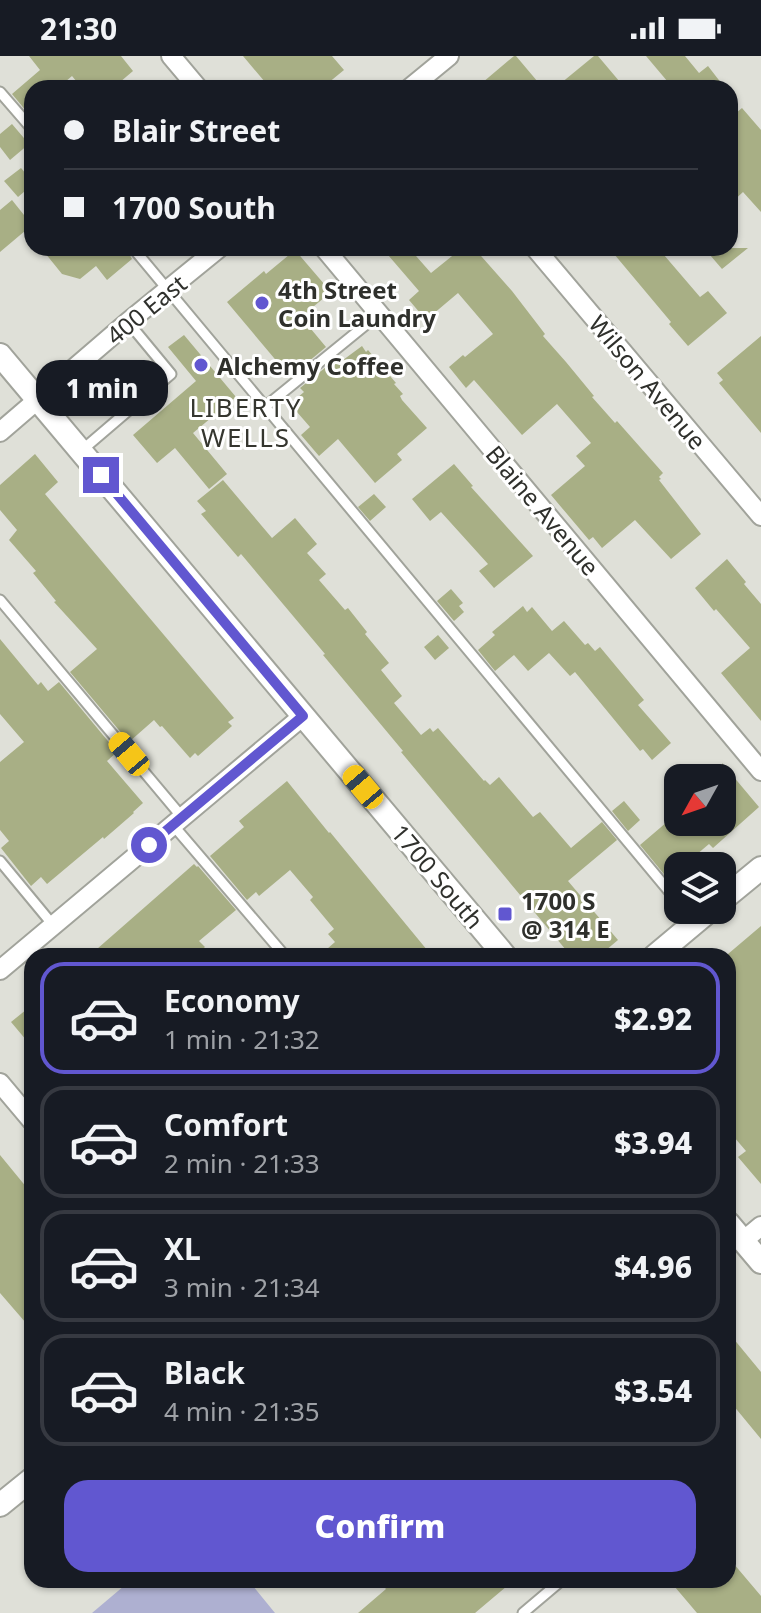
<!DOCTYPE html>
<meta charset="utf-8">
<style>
:root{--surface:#171b24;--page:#20242c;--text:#f1f3f6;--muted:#9ea1a6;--line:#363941;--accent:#6157d0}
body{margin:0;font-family:"Noto Sans",sans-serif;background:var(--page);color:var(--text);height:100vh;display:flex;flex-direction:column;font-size:30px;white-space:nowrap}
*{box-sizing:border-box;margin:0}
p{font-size:26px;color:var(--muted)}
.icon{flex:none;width:44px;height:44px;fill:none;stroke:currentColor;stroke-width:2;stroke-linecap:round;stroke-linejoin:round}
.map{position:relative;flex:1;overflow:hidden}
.sheet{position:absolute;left:24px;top:892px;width:712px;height:640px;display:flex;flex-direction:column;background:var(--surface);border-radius:24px;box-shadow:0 2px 6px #0004}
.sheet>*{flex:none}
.guide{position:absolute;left:24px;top:24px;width:714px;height:176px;border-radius:24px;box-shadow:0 2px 6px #0004;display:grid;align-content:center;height:176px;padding:0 40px;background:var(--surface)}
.needle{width:52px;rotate:230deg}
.fabs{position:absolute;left:664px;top:708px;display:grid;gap:16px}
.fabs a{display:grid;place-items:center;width:72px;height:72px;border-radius:16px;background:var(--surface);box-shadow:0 2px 6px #0004;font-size:40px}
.end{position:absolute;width:36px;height:36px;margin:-18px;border:10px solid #6157d0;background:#fff;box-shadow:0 0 0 4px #fff}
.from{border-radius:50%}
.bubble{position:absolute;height:56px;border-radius:24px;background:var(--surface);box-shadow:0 2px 6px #0004;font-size:26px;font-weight:800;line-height:56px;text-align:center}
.car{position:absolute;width:24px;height:48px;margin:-24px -12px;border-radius:10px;box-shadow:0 0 6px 2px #0007;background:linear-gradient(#f5c518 24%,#345 0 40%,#f5c518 0 76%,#345 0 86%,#f5c518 0)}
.guide b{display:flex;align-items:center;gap:28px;height:76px;font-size:30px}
.guide b+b{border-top:2px solid var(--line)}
.guide i{width:20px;height:20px;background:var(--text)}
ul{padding:14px 0 0;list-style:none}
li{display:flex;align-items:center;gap:24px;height:112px;margin:0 16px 12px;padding:0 24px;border:4px solid var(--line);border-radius:24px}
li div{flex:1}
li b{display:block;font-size:30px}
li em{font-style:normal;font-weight:800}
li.selected{border-color:var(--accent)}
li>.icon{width:72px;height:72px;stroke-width:1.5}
.cta{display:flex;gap:16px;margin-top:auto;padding:16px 40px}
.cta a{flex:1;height:92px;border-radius:24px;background:var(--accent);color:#fff;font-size:32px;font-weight:800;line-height:92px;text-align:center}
.status{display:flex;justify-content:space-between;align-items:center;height:56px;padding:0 40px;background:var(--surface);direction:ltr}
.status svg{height:22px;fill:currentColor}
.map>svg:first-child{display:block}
</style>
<div class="status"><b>21:30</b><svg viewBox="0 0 49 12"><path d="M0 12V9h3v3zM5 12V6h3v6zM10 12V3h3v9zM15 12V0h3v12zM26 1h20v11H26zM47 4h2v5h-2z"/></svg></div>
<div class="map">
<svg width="761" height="1557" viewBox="0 0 761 1557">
<rect width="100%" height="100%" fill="#dfe0d8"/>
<path fill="#aeb0d1" d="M131,1524h124l-2,6 22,27h-183z"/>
<path fill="#a8af85" d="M29,0h92l12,15 -20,17h-31l-10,-12 -14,12h-26v30l-20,-24 28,-24z
M243,0h89l12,14 -22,18h-52z
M514,0h2l27,32h-67z
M594,0h4l27,32h-70z
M646,0h39l14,17 9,-7 17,22h-52z
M742,52l19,22v82l-18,-20 -13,12v-86z
M12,68l17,20 -19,16 -10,-13v-13z
M21,112l11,13v4l-14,12 -14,-16z
M12,144l20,25 -32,27v-42z
M41,192h85l6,11 -25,21 -11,-14 -16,13 -18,-5z
M382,192h27l22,25 31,-25h12l38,43 33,43 -2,2 23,26 28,34 -2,1 23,26 2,-2 46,52 -4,4 2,2 -2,1 42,54 -30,25 -36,-39 -33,28 -9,-11 -4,3 -38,-45 34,-29 -9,-10 15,-13 -34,-39 -35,31 -48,-55 -8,8 -17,-21 14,-12 2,2 28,-23 -35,-41 -32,27 -17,-20 10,-9z
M609,192h49l42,49 8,-6 19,22 -39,33 -19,-22 2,-2z
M704,192h44l-26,21z
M295,194l36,42 -30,25 25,30 -36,30 -63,-75 37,-31 2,3z
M184,279l52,62 -43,36 34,41 -18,15 -34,-41 -18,15 -24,-28 63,-54 -28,-34z
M761,280v97l-42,-50 4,-3 -6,-7z
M362,290l4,6 2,-2 28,33 -2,1 9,10 -3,2 2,4 25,28 -30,26 5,6 -27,23 -37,-44 -19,17 -18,-21 9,-8 -20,-23 14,-12 -4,-4 36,-29 3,4z
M35,398l23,28 -13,12 189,224 -6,4 4,4 -34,30 -3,-3 -5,5 -28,-32 -2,1 -6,-7 -25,22 -59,-70 27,-23 -43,-47 2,-1 -23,-28 3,-2 -27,-31 8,-10 -17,-20v-25z
M454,408l19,22 -2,1 62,69 -39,32 -15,-17 9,-7 -47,-52 -11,9 -18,-22z
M223,424l49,58 23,-20 22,26 -10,9 19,21 -7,6 26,30 3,-2 19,24 -2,2 24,29 -8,7 21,26 -8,7 27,32 9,-7 3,4 5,-4 46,53 1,-1 5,5 9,-8 34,40 7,-5 31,36 31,-26 15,18 -49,41 50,59 -19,16h-28l-170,-204 2,-1 -80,-96 2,-1 -84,-100 -3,3 -37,-43 5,-3 -9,-10z
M374,438l12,13 -16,14 -12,-14z
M727,503l19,23 -2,2 17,20v117l-40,-48 29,-25 -34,-39 -2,2 -19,-23z
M451,533l12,14 -4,3 5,6 -10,9 -17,-20z
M523,550l4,6 5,-5 20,24 12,-10 21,24 3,-2 7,8 5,-4 44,53 -6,5 33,38 -19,17 -9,-11 -3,2 -65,-79 -5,4 -21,-23 -21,18 -14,-16 -19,16 -17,-21 17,-15 -3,-3z
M438,579l11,13 -14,12 -11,-13z
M0,583l38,46 3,-3 7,9 11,-9 58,70 -10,9 36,42 -10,9 1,1 -30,26 -1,-2 -56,47 -6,-7 -10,9 -30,-38 8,-7 -9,-11v-68l24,-20 -24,-28z
M722,707l37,44 -46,41 -4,-4 -26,22h-5v4l-10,9 -28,-34 27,-23h55z
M287,725l42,52 1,-1 102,124h-113l16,-14 -7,-8 6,-5 -24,-29 3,-3 -23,-27 -31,26 -3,-4 -9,8 -37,-44 34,-29 -5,-6z
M624,745l16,19 -12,11 -16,-20z
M194,808l3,3 1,-1 38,44 -37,31 6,6 -10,9h-106z
M761,870v258l-23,-27 8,-6 -18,-21v-176z
M32,949v42l-21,-25z
M0,1099l32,39v136l-32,-37z
M728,1276l33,40v67l-33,-40z
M728,1501l33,39v17h-64l-28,-33h59z
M378,1524h136l-39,33h-117l28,-24z"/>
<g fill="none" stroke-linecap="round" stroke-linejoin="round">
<g stroke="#a1a39b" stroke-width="13">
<path id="service" d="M0,36l32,37
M133,192l545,654
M266,350l113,-92
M81,395l90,-77 -43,-52
M0,544l182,217
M173,769l112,131
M0,805l53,64
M685,854l10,13
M523,1557l39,-33"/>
</g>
<g stroke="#a1a39b" stroke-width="22">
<path id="minor" d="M171,0l27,32
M410,32l39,-32
M324,192l437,523
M535,192l226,268
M0,376l128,-110 91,-74
M0,914l303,-254
M0,1027l32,38
M743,1185l18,-15"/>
</g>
<g stroke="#a1a39b" stroke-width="26">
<path id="tertiary" d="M0,299l505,601
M722,844l39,-32
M655,900l55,-46
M728,1167l33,39
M0,1449l32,-26"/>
</g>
<use href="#service" stroke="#fff" stroke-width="9"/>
<use href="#minor" stroke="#fff" stroke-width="18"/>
<use href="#tertiary" stroke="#fff" stroke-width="22"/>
</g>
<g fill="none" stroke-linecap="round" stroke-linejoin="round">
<path stroke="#6157d0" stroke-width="10" d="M101,419l202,241 -154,129"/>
</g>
<g fill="#6157d0" stroke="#fff" stroke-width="3">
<circle cx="262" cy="247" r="8"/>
<circle cx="201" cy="309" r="8"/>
<rect x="497" y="850" width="16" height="16" rx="4"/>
</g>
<g text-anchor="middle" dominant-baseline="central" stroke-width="6" stroke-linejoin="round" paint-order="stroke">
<g font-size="24" font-weight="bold" fill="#2f302c" stroke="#fff" text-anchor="start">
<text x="278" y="233">4th Street<tspan x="278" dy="28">Coin Laundry</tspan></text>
<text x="217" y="309">Alchemy Coffee</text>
<text x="521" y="844">1700 S<tspan x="521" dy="28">@ 314 E</tspan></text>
</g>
<g font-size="24" fill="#2f302c" stroke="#fff">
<text transform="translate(146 253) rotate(-39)">400 East</text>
<text transform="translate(648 326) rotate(50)">Wilson Avenue</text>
<text transform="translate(543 454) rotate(50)">Blaine Avenue</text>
<text transform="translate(438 820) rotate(50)">1700 South</text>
</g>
<g font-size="26" letter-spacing="2" fill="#35362f" stroke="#fff">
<text x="246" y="351">LIBERTY<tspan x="246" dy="30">WELLS</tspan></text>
</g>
</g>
</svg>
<div class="fabs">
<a><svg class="needle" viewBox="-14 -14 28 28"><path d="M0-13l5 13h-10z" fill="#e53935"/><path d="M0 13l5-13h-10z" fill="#9ea1a6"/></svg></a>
<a><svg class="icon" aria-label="layers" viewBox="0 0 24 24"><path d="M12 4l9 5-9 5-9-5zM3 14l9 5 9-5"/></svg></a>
</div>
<i class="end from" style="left:149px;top:789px"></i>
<i class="end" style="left:101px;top:419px"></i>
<div class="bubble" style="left:36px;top:304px;width:132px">1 min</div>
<i class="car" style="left:129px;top:698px;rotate:320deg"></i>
<i class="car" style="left:363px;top:731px;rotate:320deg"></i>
<div class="guide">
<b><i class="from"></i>Blair Street</b>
<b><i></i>1700 South</b>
</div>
<section class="sheet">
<ul>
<li class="selected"><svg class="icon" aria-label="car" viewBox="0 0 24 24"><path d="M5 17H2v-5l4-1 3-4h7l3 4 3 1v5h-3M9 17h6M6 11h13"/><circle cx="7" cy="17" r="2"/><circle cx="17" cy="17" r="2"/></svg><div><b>Economy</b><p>1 min · 21:32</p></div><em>$2.92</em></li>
<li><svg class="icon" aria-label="car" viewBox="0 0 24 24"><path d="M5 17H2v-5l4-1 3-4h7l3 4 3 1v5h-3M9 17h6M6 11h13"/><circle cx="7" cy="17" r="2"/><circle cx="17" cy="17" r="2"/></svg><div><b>Comfort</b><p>2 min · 21:33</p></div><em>$3.94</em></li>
<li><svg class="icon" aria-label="car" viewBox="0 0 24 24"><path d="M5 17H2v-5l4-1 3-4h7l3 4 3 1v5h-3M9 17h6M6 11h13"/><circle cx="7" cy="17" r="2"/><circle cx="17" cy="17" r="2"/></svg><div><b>XL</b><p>3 min · 21:34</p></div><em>$4.96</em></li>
<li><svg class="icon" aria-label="car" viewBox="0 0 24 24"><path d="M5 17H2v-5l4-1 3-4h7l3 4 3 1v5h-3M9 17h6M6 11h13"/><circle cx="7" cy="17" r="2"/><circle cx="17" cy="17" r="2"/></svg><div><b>Black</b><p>4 min · 21:35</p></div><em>$3.54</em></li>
</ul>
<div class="cta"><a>Confirm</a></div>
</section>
</div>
